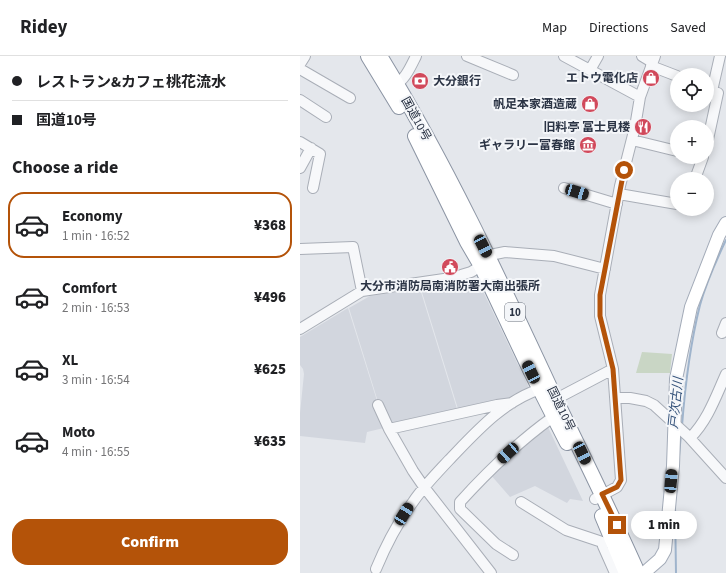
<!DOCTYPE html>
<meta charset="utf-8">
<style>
:root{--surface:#fff;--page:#f2f2f2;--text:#202124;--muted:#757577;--line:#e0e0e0;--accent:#b45309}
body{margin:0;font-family:"Source Sans 3","Noto Sans JP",sans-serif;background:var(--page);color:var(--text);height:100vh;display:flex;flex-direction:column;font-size:15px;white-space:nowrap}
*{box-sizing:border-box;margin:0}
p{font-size:13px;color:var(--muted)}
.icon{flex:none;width:22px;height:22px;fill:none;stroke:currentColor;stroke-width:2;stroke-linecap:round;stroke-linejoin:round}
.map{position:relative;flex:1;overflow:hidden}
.details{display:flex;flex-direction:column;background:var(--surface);width:300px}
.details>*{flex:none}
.banner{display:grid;align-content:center;height:88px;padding:0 12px;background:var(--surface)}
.buttons{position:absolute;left:370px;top:12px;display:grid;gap:8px}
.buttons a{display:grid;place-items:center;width:44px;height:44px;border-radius:50%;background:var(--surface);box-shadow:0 2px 10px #0003;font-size:20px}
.end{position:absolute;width:18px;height:18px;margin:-9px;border:5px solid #b45309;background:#fff;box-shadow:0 0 0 2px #fff}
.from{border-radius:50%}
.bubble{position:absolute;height:28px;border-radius:14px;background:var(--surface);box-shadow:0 2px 10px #0003;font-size:13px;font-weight:800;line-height:28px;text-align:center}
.car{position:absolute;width:12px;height:24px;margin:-12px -6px;border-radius:5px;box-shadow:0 0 3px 1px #0007;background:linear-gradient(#222 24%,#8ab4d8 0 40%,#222 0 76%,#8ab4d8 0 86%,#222 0)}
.banner b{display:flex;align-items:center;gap:14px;height:38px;font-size:15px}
.banner b+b{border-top:1px solid var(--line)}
.banner i{width:10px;height:10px;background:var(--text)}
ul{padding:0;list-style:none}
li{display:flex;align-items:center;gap:12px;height:66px;margin:0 8px 6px;padding:0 4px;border:2px solid transparent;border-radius:16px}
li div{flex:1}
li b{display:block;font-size:15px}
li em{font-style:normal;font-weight:800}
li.on{border-color:var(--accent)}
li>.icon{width:36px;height:36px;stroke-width:1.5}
h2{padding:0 12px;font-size:18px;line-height:48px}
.primary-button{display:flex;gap:8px;margin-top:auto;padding:8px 12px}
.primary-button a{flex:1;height:46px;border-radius:16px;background:var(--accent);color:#fff;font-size:16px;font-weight:800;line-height:46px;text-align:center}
header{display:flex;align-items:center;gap:24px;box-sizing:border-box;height:56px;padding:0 20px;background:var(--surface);border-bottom:1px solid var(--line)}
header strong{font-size:19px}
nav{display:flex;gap:22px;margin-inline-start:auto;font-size:14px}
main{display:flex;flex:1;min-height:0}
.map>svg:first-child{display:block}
</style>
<header>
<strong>Ridey</strong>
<nav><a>Map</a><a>Directions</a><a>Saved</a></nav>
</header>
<main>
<section class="details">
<div class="banner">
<b><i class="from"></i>レストラン&amp;カフェ桃花流水</b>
<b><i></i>国道10号</b>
</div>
<h2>Choose a ride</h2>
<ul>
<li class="on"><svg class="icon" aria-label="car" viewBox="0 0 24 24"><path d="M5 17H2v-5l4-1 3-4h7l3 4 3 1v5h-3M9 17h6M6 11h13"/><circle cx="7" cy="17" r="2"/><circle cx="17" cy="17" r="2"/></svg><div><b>Economy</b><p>1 min · 16:52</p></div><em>¥368</em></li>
<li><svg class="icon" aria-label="car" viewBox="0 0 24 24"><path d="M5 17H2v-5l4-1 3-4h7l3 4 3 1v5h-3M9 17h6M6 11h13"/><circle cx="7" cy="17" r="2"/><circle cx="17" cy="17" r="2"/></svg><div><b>Comfort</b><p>2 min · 16:53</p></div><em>¥496</em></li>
<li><svg class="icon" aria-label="car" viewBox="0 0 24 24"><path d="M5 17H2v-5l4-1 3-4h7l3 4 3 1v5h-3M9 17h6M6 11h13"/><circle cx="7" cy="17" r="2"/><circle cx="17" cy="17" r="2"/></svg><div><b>XL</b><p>3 min · 16:54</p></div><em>¥625</em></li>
<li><svg class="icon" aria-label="car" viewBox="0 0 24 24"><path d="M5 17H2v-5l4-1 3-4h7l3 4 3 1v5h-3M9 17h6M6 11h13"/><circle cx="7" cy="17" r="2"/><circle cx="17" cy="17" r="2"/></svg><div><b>Moto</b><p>4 min · 16:55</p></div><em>¥635</em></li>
</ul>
<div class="primary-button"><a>Confirm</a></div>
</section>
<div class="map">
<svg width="426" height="517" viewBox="0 0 426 517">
<rect width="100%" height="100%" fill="#e4e7ec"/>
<path fill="#d2d6de" d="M175,225l5,4 50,105 -19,12 -52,10 -38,-123z
M120,233l38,123 -69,15 -10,-22 -30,-97 21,-12z
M48,252l30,96 10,23 -21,5 -2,11 -65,-7v-23l4,-39 -1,-5 -3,-4v-28z
M247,369l36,76 -13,-2 -3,4 -32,-17 -25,11 -20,-23z"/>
<path fill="#c9d6c5" d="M342,296l30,2 -2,19h-34z"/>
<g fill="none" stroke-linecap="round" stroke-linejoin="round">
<path stroke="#9fb4cc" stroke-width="2" d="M382,370c3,-40 8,-81 18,-121 6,-22 16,-44 26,-65
M379,400l2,-22
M375,450l1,67"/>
<g stroke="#a9aeb7" stroke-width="12">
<path id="minor" d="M167,0l46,19
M264,0l76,41
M342,0l10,6
M0,8l5,-8
M351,10l26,10
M0,13l50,29
M290,14l8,-14
M93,31c12,-7 17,-19 23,-31
M412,35l8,-35
M0,44l26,17
M332,84l45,11
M0,86l20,12 -7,34
M407,88l11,-51
M0,112l11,-20
M395,123l8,-22
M264,132l53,16
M319,138l58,10
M0,193l53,-2 9,44
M0,273l62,-38 82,-12 17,-4 10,-3 10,-6 14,-12 10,-2 49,4 51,13
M422,277l4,-10
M315,342h15l16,3 8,4 34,31 38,42
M256,343l57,-30
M78,349l11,24
M390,382c18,-18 26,-42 36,-64
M295,443l22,-12 4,-7 -8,-111 -13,-53v-21l20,-109 15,-59 5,-30 15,-41
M221,446l45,28 39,13
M309,486l-4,1 -2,3 12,27
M213,499l-17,-11 -36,-35v-7c29,-32 58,-60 93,-85
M76,513c10,-24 22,-47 37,-67 10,-15 23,-28 36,-42 27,-28 53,-58 91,-71
M191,517l-67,-86 -11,-16 -24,-42 108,-24 15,-2"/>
</g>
<g stroke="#a3abb8" stroke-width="14">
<path id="major" d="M344,517l16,-14 5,-9 8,-84 3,-87 15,-72 28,-72 7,-12"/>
</g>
<g stroke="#8b94a3" stroke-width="16">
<path id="highway" d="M68,0l31,51
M80,0c67,109 121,226 175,342 28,58 57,116 83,175
M115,80l52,106 14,24 50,106 36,71
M302,460l24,57"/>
</g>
<use href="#minor" stroke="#f7f8fa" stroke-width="10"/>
<use href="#major" stroke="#fff" stroke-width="12"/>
<use href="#highway" stroke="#fff" stroke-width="14"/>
</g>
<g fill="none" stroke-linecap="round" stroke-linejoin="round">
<path stroke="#b45309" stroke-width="5" d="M317,469l-15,-31 15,-7 4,-7 -8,-111 -13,-53v-21l24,-125"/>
</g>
<defs>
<g id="shop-disc" transform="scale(0.9)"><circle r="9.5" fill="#d1495b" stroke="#f4f6f9"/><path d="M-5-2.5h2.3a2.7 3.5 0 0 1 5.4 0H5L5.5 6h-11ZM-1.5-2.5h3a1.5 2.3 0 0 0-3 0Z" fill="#fff"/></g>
<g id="bank-disc" transform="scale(0.9)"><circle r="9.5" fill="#d1495b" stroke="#f4f6f9"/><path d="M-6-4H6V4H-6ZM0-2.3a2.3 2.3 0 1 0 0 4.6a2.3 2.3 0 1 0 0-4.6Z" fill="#fff"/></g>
<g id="restaurant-disc" transform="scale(0.9)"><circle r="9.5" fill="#d1495b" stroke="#f4f6f9"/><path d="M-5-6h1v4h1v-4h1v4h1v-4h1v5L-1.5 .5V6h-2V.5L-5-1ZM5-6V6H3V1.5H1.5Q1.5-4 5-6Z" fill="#fff"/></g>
<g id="museum-disc" transform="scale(0.9)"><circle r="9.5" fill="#d1495b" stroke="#f4f6f9"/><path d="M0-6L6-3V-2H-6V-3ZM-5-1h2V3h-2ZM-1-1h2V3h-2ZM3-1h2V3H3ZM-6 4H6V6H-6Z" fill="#fff"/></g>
<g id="civic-disc" transform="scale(0.9)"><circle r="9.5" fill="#d1495b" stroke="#f4f6f9"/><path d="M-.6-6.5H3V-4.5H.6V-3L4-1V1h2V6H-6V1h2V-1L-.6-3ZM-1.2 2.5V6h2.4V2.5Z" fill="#fff"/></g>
</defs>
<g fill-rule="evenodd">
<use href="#shop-disc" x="351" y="22"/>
<use href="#bank-disc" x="120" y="25"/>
<use href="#shop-disc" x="290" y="48"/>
<use href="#restaurant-disc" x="343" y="71"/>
<use href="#museum-disc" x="288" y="89"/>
<use href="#civic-disc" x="150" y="211"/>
</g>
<g text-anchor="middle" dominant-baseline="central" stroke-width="4" stroke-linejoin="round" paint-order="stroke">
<rect fill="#f4f6f9" stroke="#676e7b" stroke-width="1" x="205" y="247" width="20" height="18" rx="3"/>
<g font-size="11" font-weight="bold" fill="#2b3445">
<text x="215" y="256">10</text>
</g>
<g font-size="12" font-weight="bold" fill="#2b3445" stroke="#f4f6f9" text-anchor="end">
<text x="338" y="22">エトウ電化店</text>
<text x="133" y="25" text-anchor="start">大分銀行</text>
<text x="277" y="48">帆足本家酒造蔵</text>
<text x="330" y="71">旧料亭 冨士見楼</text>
<text x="275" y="89">ギャラリー富春館</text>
<text x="150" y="230" text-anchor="middle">大分市消防局南消防署大南出張所</text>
</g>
<g font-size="12" fill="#2b3445" stroke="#f4f6f9">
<text transform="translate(116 63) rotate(61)">国道10号</text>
<text transform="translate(261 353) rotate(64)">国道10号</text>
</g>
<g font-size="13" font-style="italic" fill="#34527a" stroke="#f4f6f9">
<text transform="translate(376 347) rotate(-84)">戸次古川</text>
</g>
</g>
</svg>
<div class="buttons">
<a><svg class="icon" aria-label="locate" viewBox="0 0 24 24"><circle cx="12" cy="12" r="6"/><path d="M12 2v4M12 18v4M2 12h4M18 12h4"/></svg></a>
<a>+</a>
<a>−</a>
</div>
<i class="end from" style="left:324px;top:114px"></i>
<i class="end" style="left:317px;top:469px"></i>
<div class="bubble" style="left:331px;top:455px;width:66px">1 min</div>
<i class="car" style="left:277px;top:136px;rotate:107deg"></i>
<i class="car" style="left:183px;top:190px;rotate:153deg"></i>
<i class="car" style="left:231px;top:316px;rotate:334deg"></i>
<i class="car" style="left:208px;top:397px;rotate:228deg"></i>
<i class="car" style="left:282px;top:397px;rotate:154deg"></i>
<i class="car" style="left:371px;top:425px;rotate:5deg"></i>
<i class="car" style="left:104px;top:458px;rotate:32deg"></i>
</div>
</main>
